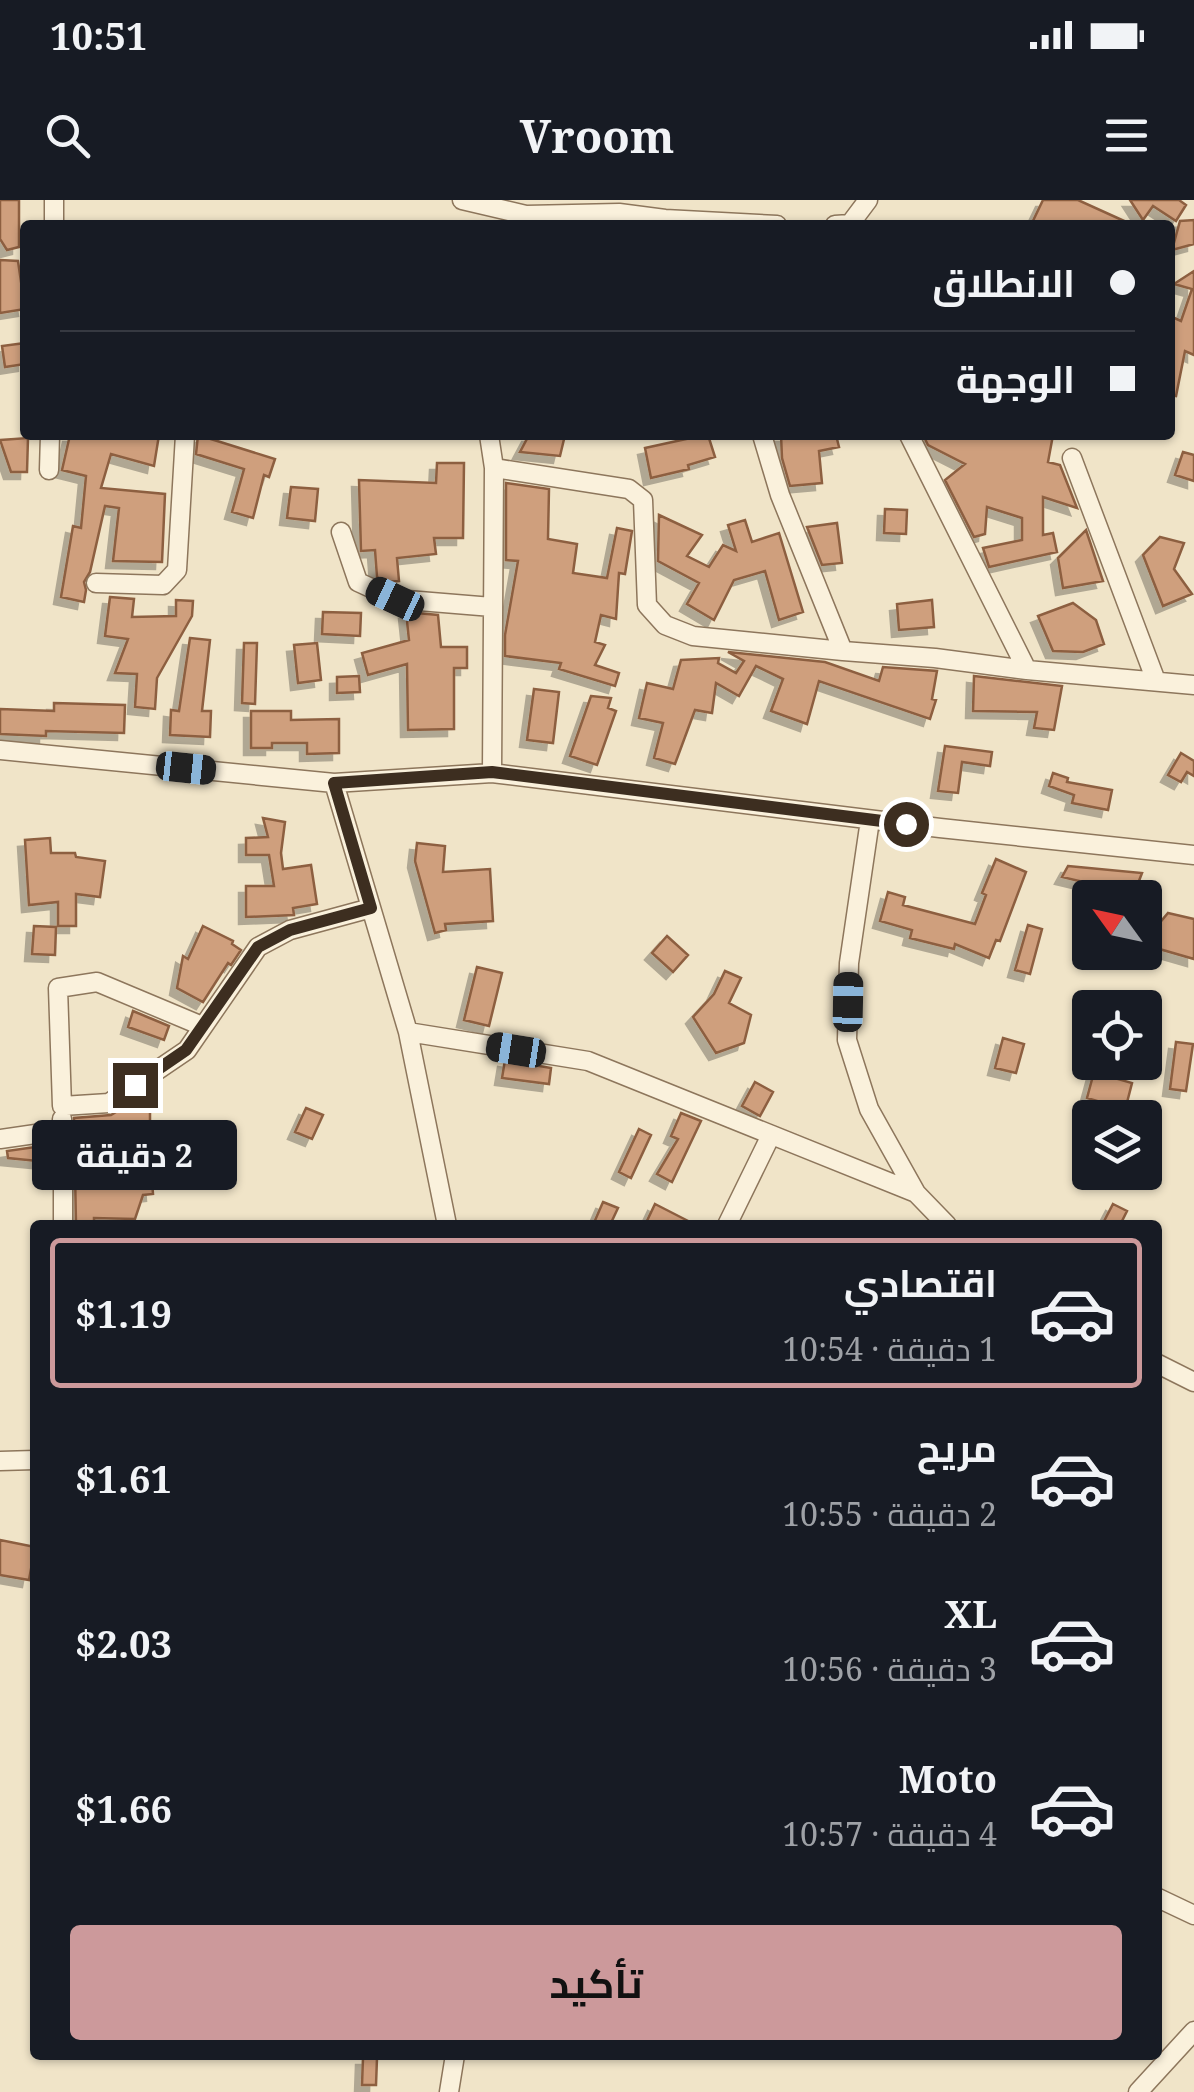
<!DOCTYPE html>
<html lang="ar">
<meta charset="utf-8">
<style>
:root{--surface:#171b24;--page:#242831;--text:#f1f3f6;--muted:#9ea1a6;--line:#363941;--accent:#cc999b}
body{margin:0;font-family:"Noto Serif",Cairo,serif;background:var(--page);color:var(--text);direction:rtl;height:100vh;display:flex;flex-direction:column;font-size:38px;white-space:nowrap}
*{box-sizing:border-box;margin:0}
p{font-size:32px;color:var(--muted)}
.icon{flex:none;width:55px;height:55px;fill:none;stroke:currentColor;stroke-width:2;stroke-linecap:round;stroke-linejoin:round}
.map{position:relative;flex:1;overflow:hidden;direction:ltr}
.side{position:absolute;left:30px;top:1020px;width:1132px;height:840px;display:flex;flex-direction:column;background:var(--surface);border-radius:10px;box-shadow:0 2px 8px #0004;direction:rtl}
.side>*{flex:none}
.top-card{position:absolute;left:20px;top:20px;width:1155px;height:220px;border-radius:10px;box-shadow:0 2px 8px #0004;direction:rtl;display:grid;align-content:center;height:220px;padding:0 40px;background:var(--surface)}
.needle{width:65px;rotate:303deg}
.tools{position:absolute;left:1072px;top:680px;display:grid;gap:20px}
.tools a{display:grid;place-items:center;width:90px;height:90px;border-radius:10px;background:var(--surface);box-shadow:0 2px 8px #0004;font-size:50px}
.end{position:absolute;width:45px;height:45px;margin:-22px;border:12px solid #3d2e20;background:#fff;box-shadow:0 0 0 5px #fff}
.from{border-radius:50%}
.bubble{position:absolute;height:70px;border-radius:10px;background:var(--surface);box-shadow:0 2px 8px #0004;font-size:32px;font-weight:700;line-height:70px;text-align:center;direction:rtl}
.car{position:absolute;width:30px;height:60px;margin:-30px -15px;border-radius:12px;box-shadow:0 0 8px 2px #0007;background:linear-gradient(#222 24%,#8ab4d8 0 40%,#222 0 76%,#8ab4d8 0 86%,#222 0)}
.top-card b{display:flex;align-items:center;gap:35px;height:95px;font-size:38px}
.top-card b+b{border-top:2px solid var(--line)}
.top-card i{width:25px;height:25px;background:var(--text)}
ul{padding:18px 0 0;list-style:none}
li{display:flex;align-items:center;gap:30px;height:150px;margin:0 20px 15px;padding:0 20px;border:5px solid transparent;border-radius:10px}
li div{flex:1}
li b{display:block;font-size:38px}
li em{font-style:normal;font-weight:700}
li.on{border-color:var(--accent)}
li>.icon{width:90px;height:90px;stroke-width:1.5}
.action{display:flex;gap:20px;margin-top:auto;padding:20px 40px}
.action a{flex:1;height:115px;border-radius:10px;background:var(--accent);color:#111;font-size:40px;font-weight:700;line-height:115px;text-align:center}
.status{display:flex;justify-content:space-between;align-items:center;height:70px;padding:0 50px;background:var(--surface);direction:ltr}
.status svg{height:28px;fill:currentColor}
header{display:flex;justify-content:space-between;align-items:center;height:130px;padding:0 40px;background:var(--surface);font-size:45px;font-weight:700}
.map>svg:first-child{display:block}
</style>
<div class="status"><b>10:51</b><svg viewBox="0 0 49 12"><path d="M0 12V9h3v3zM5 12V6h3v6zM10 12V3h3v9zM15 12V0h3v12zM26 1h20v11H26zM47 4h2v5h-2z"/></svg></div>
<header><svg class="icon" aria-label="menu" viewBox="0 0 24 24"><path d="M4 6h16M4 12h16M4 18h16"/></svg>Vroom<svg class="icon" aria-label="search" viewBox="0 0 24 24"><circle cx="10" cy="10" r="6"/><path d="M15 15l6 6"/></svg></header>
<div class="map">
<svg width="1194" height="1892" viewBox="0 0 1194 1892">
<defs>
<filter id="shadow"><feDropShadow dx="-7" dy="7" stdDeviation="0" flood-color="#0004"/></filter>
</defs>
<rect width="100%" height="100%" fill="#f0e4c8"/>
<path fill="#cf9f7d" stroke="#8d5f41" stroke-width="2.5" filter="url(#shadow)" d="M0,0h19v47l-12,3 -7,-11z
M1043,0h35l55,25h-102z
M1130,0h49l7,5 -10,16 -23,-15 -10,14z
M1194,20v24l-22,6 8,-29z
M0,60l18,1 7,48 -25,4z
M1194,71v84l-9,-4 -9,45 -6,-1v-79l11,5 11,-32 -18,-5z
M25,143v21l-20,3 -3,-21z
M70,235h89l-5,31 -43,-12 -10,34 64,6 -3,68 -49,-1 6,-53 -14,-2 -15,66 -6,10 2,8 -2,12 -23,-5 12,-71 8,2 5,-52 -24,-6z
M198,235l77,24 -6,18 -5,-2 -11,43 -21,-6 12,-43 -48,-15z
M529,235h36l-5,21 -40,-4z
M685,235h23l7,22 -27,8 1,4 -38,9 -6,-30 41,-9z
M781,235h55l3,12 -20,4 3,32 -32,3 -8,-28z
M923,235h130l-5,27 12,3 17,43 -34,-11v38l10,-2 4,19 -68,15 -6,-19 39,-8v-22l-35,-11 -2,27 -11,3 -29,-57 20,-16 -37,-19z
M28,238l-1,34h-16l-11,-32z
M1183,252l11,3v26l-19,-6z
M437,263h27l-1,75h-29l2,16 -39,4 2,23 -12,1 -10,-5 -2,-27 -14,1 -2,-71 77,3z
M506,283l43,6 -1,50 29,5 -4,29 34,5 10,-50 15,3 -7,43 -6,-1 -3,46 -15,-4 -6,27 10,3 -10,20 24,8 -4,13 -56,-17 2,-6 -56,-7v-21l13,-74 -12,-1z
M291,287l27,2 -3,32 -28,-3z
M885,309l22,1 -1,24 -22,-1z
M659,315l43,20 -15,21 22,11 14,-22 13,6 -8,-26 17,-5 7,22 27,-9 24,79 -24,8 -14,-49 -31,9 -20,40 -27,-16 12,-21 -41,-22z
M837,323l5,40 -20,2 -15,-38z
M1086,330l17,51 -40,7 -5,-30z
M1160,337l24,6 -10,26 18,25 -29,12 -20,-51z
M110,397l24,2 -2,18 44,-1v-16l17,1 -1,15 -35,62 -2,31 -20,-2 2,-33 -22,-1 13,-34 -23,-3z
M932,400l2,27 -35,3 -2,-26z
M1073,403l23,17 8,24 -21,8 -30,-1 -15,-35z
M323,412l38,1 -1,23 -38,-2z
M406,412l32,3 3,32h26v21h-13v61l-46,1 -1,-66 -39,11 -6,-22 47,-13z
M190,438l20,2 -8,71h9l-1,26 -40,-2 1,-25 8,1z
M244,443h13l-2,61 -13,-1z
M317,443l4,37 -23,3 -4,-38z
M728,452l97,10 54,19 4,-14 54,4 -5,28 4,1 -6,19 -111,-38 -12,43 -36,-13 12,-32 -27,-13 -17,30 -23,-13 -4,30 -17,-3 -20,54 -21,-6 9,-35 -24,-5 8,-35 26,6 8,-29 38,-2 -1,5 18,10 8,-12z
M359,476l1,16 -23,1v-16z
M974,476l88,10 -8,44 -20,-2 3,-16 -64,-1z
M534,489l25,3 -6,51 -26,-3z
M591,496l20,2 -3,10 8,3 -19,54 -27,-9z
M54,503l71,2 -1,28 -78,-2v5l-46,-2v-25l54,2z
M251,511h40v9l48,-1v34l-32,1v-11h-35v5h-21z
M945,546l47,6 -2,14 -28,-4 -4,31 -20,-2z
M1181,553l13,8v15l-7,-4 -6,10 -13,-7z
M1053,573l15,5 -1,4 45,8 -4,20 -36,-7 2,-8 -25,-9z
M263,618l22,4 -4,31 2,16 28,-4 6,39 -24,4 1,7 -48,2v-31h28l-5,-31h-23v-17l22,-1z
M50,638l1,15h24l1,4 29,4 -5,36 -24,-3v32h-18v-24l-29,3 -4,-65z
M417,643l28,3 -2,26 47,-3 3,52 -48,3 1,6 -11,3 -20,-72z
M996,659l30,13 -26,69 -4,-1 -7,18 -34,-14 -1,5 -44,-11 2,-8 -32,-9 8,-29 17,5 -2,8 72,19 11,-29 -4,-2z
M1068,666l74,7 -8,21 -72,-17z
M1168,713l26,6v40l-45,-13 3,-14z
M1028,725l14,4 -12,45 -15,-4z
M34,726l22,1 -1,28 -23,-1z
M203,726l30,15 -1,3 9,6 -10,15 -3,-2 -25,39 -26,-14 6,-32 5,3z
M667,736l21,19 -15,17 -21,-19z
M477,767l25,6 -13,53 -25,-6z
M725,771l16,7 -12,25 22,12 -7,28 -28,10 -23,-36 21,-23z
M133,811l36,15 -5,14 -36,-13z
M1003,838l21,6 -8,29 -21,-5z
M1176,842l17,2 -7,47 -16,-2z
M505,860l46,8 -2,16 -47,-6z
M1094,872l38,11 -9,35h-23l4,-15 -17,-5z
M755,882l18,10 -13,24 -18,-10z
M145,894h5v29l8,-1 1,19 -39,1 -1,28 32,-2 2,26 -10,1 -8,24 -41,-1v6h-18l-2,-106 37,-3z
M306,908l17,7 -11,24 -17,-7z
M681,913l20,8 -29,61 -15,-8 21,-35 -7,-3z
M639,929l12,6 -20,43 -12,-6z
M49,945l-2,17 -39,-4 -1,-7z
M603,1002l15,6 -8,17h-17z
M655,1004l41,21h-51z
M1113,1004l14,7 -7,14h-18z
M0,1340l35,7 -6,33 -29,-5z
M363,1858h14l-1,27h-14z"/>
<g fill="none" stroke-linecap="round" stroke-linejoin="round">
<g stroke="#8d765c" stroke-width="21">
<path id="minor" d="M462,0l64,15 93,-2 46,6 112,6
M54,25v-25
M835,25l15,-1 18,-24
M489,235l5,33
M762,235l18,60 63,156 92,7 92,12 -118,-235
M1072,258l84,223
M49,270l1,-35
M341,332l17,50 37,17 97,8
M96,383l67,2 14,-15 8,-135
M843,451l-150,-15 -28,-11 -18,-20 -4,-105 -14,-11 -135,-21 -2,305 448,55 254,27
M1027,470l167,15
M0,550l334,33 158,-10
M334,583l74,249 39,193
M870,620l-21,143 -2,77 22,69 47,84 31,32
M202,826l-105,-44 -39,6 4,118 47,-3 78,-53 71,-103 32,-17 81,-22
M408,832l180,29 328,132
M63,930v95
M0,939l63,-9 -1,-11
M727,1025l44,-90
M1158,1164l36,18
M0,1261l35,-1
M1158,1698l36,17
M449,1892l6,-37
M1138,1892l56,-61"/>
</g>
<use href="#minor" stroke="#faf1dc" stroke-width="18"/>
</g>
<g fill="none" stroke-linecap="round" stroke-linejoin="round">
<path stroke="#3d2e20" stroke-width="12" d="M135,885l51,-35 72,-103 32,-17 81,-22 -37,-125 158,-11 414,52"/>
</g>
</svg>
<div class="tools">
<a><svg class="needle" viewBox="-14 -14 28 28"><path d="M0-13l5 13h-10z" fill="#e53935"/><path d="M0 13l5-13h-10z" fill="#9ea1a6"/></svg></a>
<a><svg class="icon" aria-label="locate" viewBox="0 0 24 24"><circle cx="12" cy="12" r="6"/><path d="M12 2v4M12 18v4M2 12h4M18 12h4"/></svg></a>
<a><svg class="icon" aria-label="layers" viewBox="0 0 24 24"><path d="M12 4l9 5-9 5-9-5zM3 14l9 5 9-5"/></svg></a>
</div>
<i class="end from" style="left:906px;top:624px"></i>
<i class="end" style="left:135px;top:885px"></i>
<div class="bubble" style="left:32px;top:920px;width:205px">2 دقيقة</div>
<i class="car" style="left:395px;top:399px;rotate:295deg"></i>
<i class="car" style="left:186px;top:568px;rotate:96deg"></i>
<i class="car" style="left:848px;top:802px;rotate:1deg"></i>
<i class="car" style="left:516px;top:850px;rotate:279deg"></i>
<div class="top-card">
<b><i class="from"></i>الانطلاق</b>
<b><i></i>الوجهة</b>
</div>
<section class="side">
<ul>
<li class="on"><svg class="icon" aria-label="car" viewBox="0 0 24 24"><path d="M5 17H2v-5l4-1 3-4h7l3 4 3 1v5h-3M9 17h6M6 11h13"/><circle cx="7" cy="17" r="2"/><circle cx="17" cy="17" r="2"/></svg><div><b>اقتصادي</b><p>1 دقيقة · 10:54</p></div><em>$1.19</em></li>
<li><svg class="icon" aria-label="car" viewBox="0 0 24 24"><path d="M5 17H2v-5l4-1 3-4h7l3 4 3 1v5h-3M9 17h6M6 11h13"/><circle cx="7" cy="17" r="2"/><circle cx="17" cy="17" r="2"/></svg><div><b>مريح</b><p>2 دقيقة · 10:55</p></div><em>$1.61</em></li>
<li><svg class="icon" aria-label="car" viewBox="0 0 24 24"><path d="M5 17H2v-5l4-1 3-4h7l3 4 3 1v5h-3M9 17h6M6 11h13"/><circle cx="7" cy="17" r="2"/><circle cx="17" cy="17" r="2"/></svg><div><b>XL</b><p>3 دقيقة · 10:56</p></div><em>$2.03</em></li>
<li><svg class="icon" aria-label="car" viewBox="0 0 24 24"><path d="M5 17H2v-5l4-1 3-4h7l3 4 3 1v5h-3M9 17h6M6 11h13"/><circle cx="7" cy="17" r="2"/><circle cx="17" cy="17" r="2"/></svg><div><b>Moto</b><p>4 دقيقة · 10:57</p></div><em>$1.66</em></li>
</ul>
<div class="action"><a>تأكيد</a></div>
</section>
</div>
